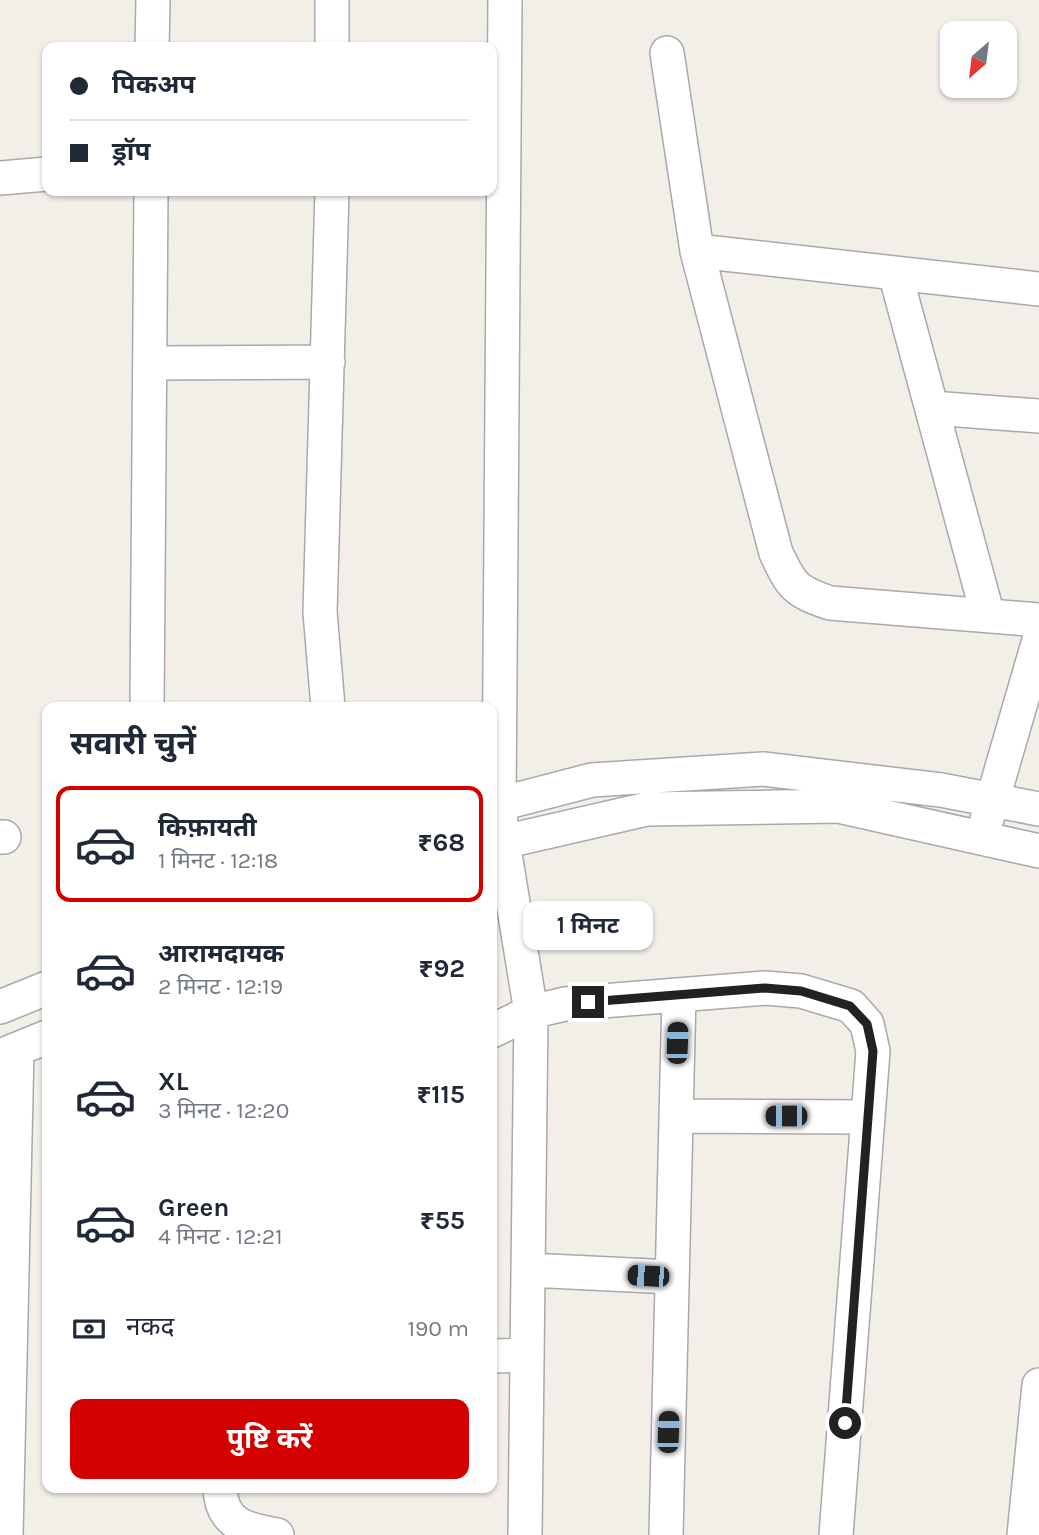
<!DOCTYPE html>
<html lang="hi">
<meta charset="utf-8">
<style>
:root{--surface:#fff;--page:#f2f2f3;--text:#1f2937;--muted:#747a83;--line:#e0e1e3;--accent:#d40000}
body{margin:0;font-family:Karla,"Noto Sans Devanagari",sans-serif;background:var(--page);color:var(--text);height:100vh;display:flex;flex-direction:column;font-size:26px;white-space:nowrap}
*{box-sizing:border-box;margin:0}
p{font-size:23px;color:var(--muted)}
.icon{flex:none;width:38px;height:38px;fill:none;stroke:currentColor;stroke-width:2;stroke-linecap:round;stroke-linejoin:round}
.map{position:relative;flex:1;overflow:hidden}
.sheet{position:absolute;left:42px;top:702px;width:455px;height:791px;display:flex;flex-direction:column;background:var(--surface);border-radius:14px;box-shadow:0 2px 5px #0004}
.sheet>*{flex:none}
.guide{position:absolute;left:42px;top:42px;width:455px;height:154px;border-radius:14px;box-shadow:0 2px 5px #0004;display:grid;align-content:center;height:154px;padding:0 28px;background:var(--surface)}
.needle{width:46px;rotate:208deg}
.tools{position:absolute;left:940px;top:21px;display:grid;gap:14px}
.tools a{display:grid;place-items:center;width:77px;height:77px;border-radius:14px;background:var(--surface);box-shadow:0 2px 5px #0004;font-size:35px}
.end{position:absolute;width:32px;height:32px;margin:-16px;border:9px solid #222;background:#fff;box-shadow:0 0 0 4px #fff}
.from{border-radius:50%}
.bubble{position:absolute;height:49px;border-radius:14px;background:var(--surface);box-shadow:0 2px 5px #0004;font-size:23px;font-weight:700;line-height:49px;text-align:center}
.car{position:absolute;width:21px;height:42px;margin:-21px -10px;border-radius:9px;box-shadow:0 0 5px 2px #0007;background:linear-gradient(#222 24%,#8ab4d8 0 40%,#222 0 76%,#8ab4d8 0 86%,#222 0)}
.guide b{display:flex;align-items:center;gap:24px;height:66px;font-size:26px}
.guide b+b{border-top:2px solid var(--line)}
.guide i{width:18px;height:18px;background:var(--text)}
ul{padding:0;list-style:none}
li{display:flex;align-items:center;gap:21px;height:116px;margin:0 14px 10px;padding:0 14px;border:4px solid transparent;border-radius:14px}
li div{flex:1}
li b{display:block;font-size:26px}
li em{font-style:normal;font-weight:700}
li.current{border-color:var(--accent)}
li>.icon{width:63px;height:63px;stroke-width:1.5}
h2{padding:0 28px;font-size:32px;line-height:84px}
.pay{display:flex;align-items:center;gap:18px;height:77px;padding:0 28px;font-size:26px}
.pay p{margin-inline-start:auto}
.action{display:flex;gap:14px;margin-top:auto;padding:14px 28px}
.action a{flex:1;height:80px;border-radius:14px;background:var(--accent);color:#fff;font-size:28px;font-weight:700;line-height:80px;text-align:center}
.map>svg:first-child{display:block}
</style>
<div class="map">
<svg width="1039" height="1535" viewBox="0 0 1039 1535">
<rect width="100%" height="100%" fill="#f2efe9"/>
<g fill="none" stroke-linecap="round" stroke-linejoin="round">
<g stroke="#a9a9a9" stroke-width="36">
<path id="minor" d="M332,0v47
M505,0l-6,803 4,39 28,170 -6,523
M152,47l1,-47
M667,53l30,198 79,302c16,34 19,38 54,50l209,17
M0,178l47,-4
M697,251l342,38
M895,273l93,343
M150,363l178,-1
M932,408l107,8
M147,707l4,-516
M328,707l-8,-95 12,-421
M492,806l100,-26 171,-11 178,21 98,19
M987,819l52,-179
M0,837h4
M492,846l11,-4 144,-33 191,-3 201,45
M0,1007l47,-19
M492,1031l39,-19 34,-8 200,-16 36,3 50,15 16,18 6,27 -37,484
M0,1056l47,-19
M676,1116l192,1
M528,1270l144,7
M492,1356l35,-1
M220,1488c1,36 26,42 57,47
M6,1535l11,-485
M666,1535l13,-540
M1024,1535l15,-150"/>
</g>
<use href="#minor" stroke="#fff" stroke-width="33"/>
</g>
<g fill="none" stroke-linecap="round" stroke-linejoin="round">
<path stroke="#222" stroke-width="9" d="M588,1002l177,-14 36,3 49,15 17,18 6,27 -28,372"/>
</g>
</svg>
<div class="tools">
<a><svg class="needle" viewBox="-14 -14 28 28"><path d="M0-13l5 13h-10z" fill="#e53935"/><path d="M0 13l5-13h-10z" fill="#747a83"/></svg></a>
</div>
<i class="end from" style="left:845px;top:1423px"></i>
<i class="end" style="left:588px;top:1002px"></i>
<div class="bubble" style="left:523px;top:901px;width:130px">1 मिनट</div>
<i class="car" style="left:677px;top:1043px;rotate:2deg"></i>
<i class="car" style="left:786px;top:1116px;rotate:270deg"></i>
<i class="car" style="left:648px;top:1276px;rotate:273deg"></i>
<i class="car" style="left:668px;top:1432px;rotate:2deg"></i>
<div class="guide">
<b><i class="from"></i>पिकअप</b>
<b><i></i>ड्रॉप</b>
</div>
<section class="sheet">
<h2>सवारी चुनें</h2>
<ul>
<li class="current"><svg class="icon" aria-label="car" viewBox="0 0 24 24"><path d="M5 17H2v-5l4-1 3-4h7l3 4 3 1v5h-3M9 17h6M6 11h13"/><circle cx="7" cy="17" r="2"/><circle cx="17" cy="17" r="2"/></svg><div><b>किफ़ायती</b><p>1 मिनट · 12:18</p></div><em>₹68</em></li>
<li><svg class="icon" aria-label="car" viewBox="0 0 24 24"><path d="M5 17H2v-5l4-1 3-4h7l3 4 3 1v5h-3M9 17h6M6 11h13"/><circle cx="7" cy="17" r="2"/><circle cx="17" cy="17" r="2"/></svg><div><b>आरामदायक</b><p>2 मिनट · 12:19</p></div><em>₹92</em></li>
<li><svg class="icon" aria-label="car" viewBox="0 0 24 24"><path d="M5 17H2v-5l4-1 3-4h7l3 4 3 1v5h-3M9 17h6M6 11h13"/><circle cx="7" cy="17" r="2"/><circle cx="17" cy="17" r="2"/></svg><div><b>XL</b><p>3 मिनट · 12:20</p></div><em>₹115</em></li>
<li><svg class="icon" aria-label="car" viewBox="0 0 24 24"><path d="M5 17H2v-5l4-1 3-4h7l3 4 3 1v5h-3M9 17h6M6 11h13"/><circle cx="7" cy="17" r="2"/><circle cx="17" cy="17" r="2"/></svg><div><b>Green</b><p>4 मिनट · 12:21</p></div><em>₹55</em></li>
</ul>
<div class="pay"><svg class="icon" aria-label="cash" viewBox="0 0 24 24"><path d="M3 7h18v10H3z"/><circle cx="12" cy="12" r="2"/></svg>नकद<p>190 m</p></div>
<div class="action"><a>पुष्टि करें</a></div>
</section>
</div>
